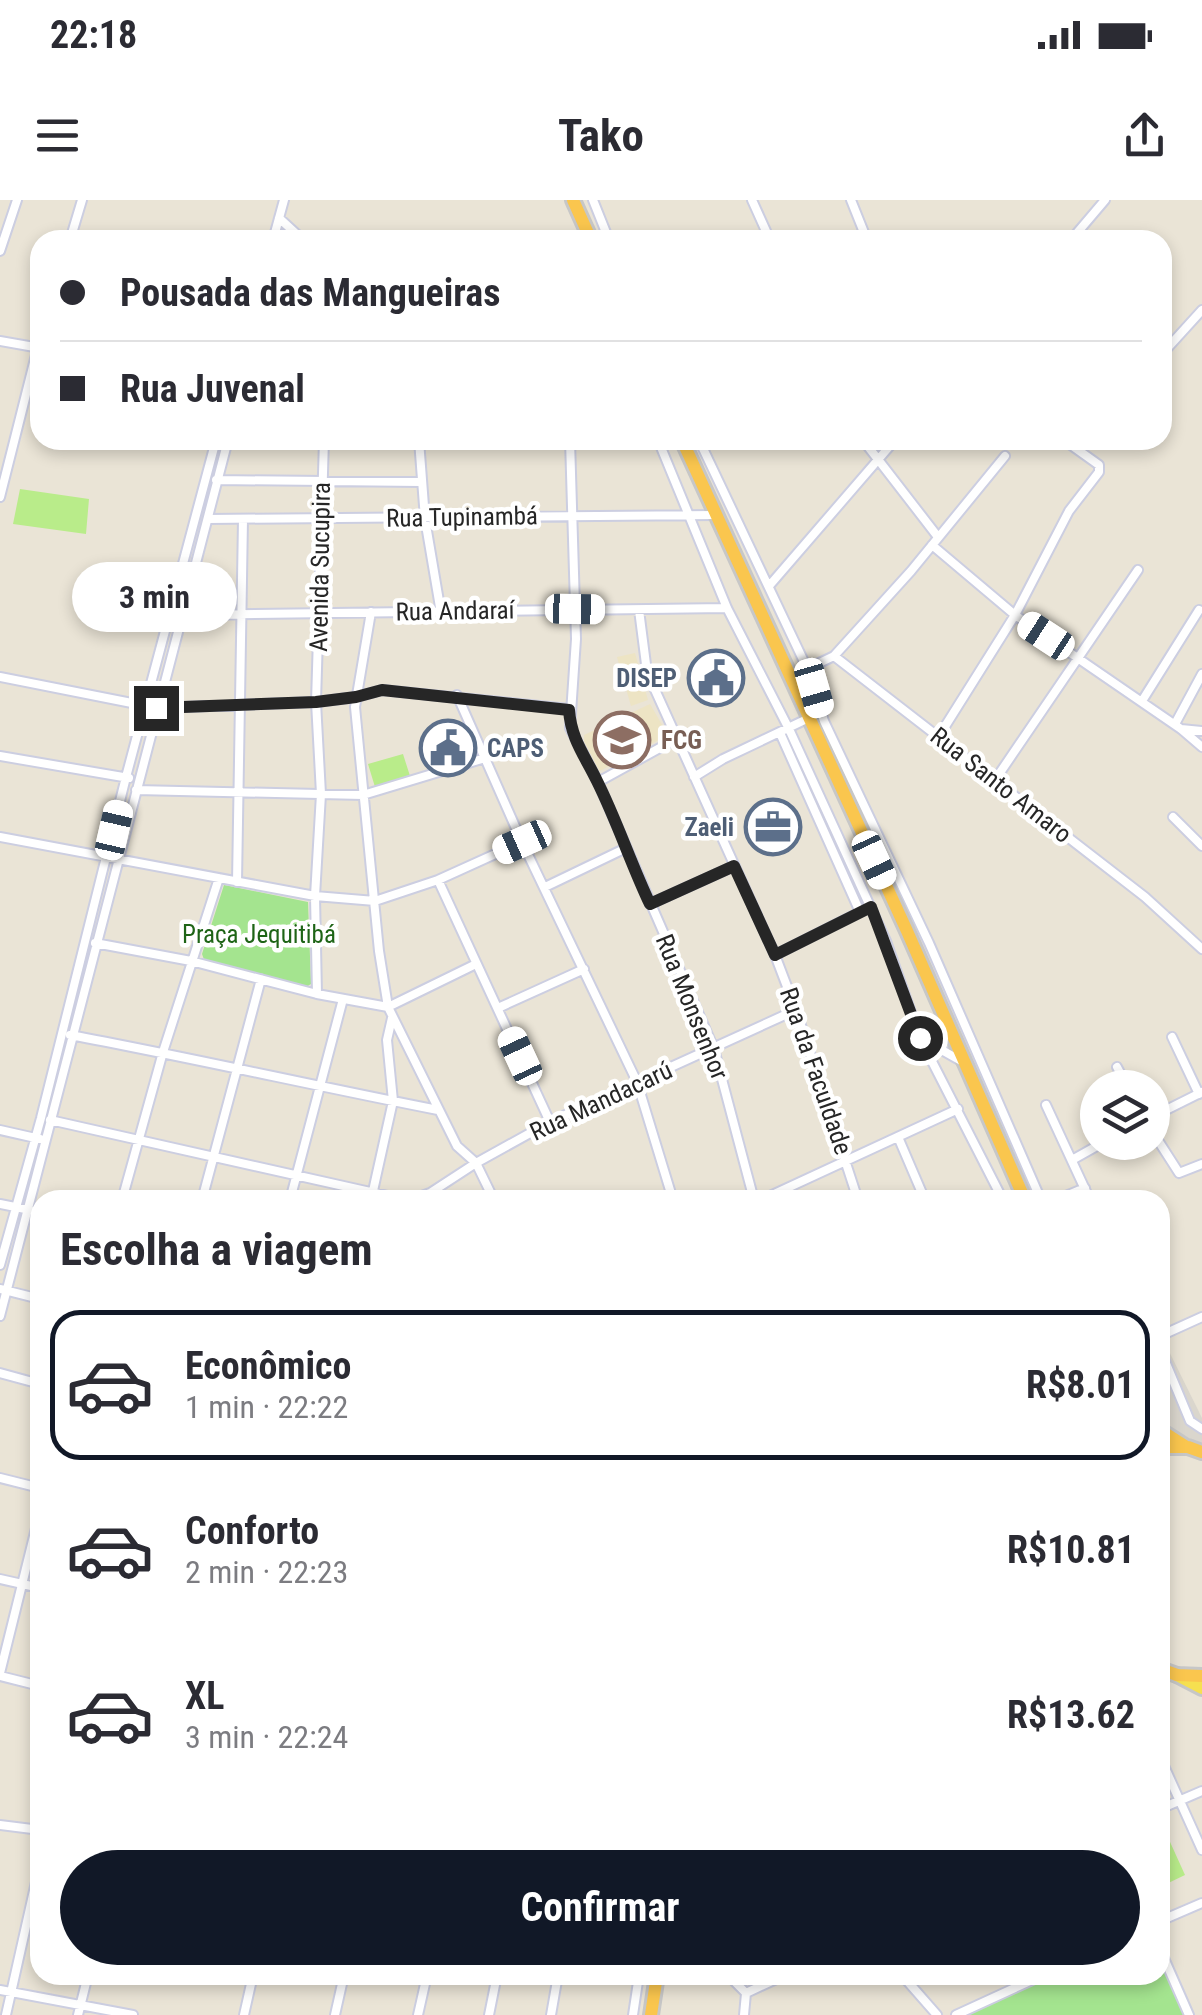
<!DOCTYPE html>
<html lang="pt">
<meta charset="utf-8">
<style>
:root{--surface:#fff;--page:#f2f2f3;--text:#2b2b33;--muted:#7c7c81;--line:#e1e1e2;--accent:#111827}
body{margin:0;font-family:"Roboto Condensed",sans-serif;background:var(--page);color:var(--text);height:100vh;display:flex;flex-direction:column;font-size:38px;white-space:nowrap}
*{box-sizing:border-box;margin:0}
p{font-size:32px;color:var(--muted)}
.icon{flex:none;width:55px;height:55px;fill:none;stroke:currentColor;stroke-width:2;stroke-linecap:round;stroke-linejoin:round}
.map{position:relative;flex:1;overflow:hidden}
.side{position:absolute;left:30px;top:990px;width:1140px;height:795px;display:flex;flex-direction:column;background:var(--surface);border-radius:30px;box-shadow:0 5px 15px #0003}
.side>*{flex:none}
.banner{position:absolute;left:30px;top:30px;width:1142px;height:220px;border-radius:30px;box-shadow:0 5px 15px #0003;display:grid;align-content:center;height:220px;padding:0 30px;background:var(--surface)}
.buttons{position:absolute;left:1080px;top:870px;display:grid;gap:20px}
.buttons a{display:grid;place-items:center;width:90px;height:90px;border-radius:50%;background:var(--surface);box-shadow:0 5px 15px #0003;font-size:50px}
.end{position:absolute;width:45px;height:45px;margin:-22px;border:12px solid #262626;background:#fff;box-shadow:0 0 0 5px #fff}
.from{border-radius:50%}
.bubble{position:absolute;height:70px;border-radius:35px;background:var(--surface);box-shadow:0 5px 15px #0003;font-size:32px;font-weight:700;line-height:70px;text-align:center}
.car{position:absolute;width:30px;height:60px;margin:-30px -15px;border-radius:12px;box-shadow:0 0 8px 2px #0007;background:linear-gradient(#fff 24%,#345 0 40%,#fff 0 76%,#345 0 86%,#fff 0)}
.banner b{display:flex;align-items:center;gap:35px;height:95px;font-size:38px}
.banner b+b{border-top:2px solid var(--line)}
.banner i{width:25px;height:25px;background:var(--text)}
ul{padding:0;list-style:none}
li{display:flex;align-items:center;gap:30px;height:150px;margin:0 20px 15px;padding:0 10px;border:5px solid transparent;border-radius:30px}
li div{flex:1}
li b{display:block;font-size:38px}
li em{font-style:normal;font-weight:700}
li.selected{border-color:var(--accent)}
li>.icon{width:90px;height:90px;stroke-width:1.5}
h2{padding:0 30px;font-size:45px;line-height:120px}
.button{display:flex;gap:20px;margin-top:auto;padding:20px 30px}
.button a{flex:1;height:115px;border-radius:60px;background:var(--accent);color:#fff;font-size:40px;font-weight:700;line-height:115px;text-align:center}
.status{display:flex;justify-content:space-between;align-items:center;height:70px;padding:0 50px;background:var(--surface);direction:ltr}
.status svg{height:28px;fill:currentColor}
header{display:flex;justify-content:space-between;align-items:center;height:130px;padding:0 30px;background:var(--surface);font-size:45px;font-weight:700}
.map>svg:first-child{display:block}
</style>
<div class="status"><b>22:18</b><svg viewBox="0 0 49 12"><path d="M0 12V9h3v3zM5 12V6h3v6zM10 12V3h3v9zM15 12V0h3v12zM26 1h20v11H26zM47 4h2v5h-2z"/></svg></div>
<header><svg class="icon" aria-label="menu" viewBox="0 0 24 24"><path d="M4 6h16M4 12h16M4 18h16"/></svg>Tako<svg class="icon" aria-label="share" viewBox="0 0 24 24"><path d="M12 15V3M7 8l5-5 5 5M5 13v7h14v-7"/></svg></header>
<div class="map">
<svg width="1202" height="1815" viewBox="0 0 1202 1815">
<rect width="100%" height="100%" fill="#eae4d6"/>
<path fill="#ede4c4" d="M635,453l13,47 -17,6 -14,-49z
M650,504l18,31 -70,37 -14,-28v-9z"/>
<path fill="#a4e48f" d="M224,685l84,17 3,82 -5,3 -100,-22 -4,-11z
M1160,1762l24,53h-219l86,-40h109z"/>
<path fill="#b9ec8a" d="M20,289l69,10 -3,35 -73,-10z
M403,554l7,22 -35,11 -7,-23z
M1166,1633l19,42 -25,12v-51z"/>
<path fill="#dad6cd" d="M1160,1133l42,85v27l-42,-22z"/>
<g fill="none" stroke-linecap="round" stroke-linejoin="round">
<g stroke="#cccee1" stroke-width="12">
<path id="minor" d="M593,0l16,40
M752,0l18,40
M851,0l16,40
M279,18l24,22
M70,40l12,-40
M273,40l11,-40
M1071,40l34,-40
M1110,40l3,-4
M0,51l17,-51
M0,141l40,7
M1162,154l40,-44
M419,240l6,79 16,94
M570,240l6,199 -6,89 28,54 116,267 40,151
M658,240l69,168 62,121 97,212 34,97 83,162
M699,240l108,228 17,53 105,222 112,257
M863,240l75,97
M216,280l205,2
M0,297l40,-158
M208,319l508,-4
M932,345l83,70 166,114 21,18
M769,386l126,-146
M639,410l8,62 128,283 21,55 62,190
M371,412l-16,95 24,244 9,56 69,139 19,17 18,37
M183,415l544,-7
M834,456l77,-85 94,-115
M0,477l157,31 159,-6 40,-5 26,-7 187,19
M790,477l44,-21 311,241 57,52
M457,495l65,147 115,240 36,118
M1142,501l57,-91
M1175,524l27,-50
M1181,529l21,2
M780,533l80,179
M939,536l76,-121 54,-104 30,-39v-7l-35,-25
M0,556l129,22
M694,577l29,-18 86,-41
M995,580l143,-210
M598,582l78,-43
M136,590l227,5 122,-37
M1173,617l29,29
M0,637l315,59 60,5 63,-21 84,-38
M438,680l112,242
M237,682l6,-363
M545,687l79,-38
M650,704l84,-38
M95,743l96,18 126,33 71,13 88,-43
M775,755l87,-44
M317,794l-2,-98 6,-102 -5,-92 8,-262
M498,808l86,-39
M70,835c123,23 245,51 368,75
M1172,837l27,57
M924,840l39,22
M1117,867l11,21
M1046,905l44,95
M1152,917l50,-25
M50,920l356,80
M0,930l40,9
M1152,931l27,42 23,-9
M898,937l27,63
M1072,960l32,-18
M122,1000l41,-148 56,-174
M202,1000l59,-221
M290,1000l53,-201
M371,1000l22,-99 -6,-61 5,-22
M411,1000l19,-7 46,-30 74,-41 246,-112
M761,1000l197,-91
M1056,1000l29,-12
M0,1004l40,8
M0,1065l41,-147 85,-341 90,-337
M0,1089l40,10
M0,1116l228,-876
M1160,1136l42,-19
M1160,1149l30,72 12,8
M0,1173l40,11
M0,1278l40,10
M0,1379l40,9
M0,1473l40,-161
M0,1476l40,10
M1160,1557l42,93
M1160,1609l42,-18
M0,1625l40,5
M1160,1721l42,-18
M1160,1749l29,66
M728,1775l18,18
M902,1775l35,40
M0,1790l133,25
M746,1793l39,-18
M6,1815l34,-151
M78,1815l10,-40
M244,1815l9,-40
M335,1815l9,-40
M418,1815l9,-40
M489,1815l8,-40
M551,1815l7,-40
M633,1815l6,-40
M744,1815l2,-22
M956,1815l87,-40"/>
</g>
<g stroke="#c7c7c7" stroke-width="18">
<path id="primary" d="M1177,1475l25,13"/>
</g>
<g stroke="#c7c7c7" stroke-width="18">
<path id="trunk" d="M573,0l18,40
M682,240l225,491 118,269
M1160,1230l25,16
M1160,1247h28l14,5
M1160,1469l17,6 25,1
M651,1815l6,-40"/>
</g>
<use href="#minor" stroke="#fff" stroke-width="8"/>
<use href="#primary" stroke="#f6e050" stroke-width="12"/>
<use href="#trunk" stroke="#fac64e" stroke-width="12"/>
</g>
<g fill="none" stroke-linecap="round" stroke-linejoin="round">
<path stroke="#262626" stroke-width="12" d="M156,508l160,-6 40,-5 26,-7 187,20c2,29 16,46 28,71 20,40 34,83 53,123l84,-38 41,89 96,-48 49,131"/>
</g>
<defs>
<g id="civic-ring" transform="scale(2.875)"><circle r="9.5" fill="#fff" stroke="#5c6f8a" stroke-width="1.5"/><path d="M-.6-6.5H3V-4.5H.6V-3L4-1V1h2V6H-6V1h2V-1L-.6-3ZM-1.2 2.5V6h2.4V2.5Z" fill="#5c6f8a"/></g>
<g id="university-ring" transform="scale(2.875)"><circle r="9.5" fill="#fff" stroke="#8d6e63" stroke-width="1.5"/><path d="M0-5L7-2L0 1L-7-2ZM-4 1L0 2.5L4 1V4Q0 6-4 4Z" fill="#8d6e63"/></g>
<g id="office-ring" transform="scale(2.875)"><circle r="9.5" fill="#fff" stroke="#5c6f8a" stroke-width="1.5"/><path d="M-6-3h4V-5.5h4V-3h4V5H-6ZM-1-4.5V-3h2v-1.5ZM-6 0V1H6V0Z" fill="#5c6f8a"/></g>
</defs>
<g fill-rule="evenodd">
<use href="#civic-ring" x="716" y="478"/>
<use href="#university-ring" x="622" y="540"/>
<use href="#civic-ring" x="448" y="548"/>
<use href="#office-ring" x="773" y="627"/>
</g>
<g text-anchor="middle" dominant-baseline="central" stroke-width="9" stroke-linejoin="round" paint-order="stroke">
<g font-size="25" fill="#262626" stroke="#fff">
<text transform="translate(462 317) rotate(-1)">Rua Tupinambá</text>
<text transform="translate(320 367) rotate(-89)">Avenida Sucupira</text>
<text transform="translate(455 411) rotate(-1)">Rua Andaraí</text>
<text transform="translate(1001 585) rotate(38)">Rua Santo Amaro</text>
<text transform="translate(692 807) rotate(68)">Rua Monsenhor</text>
<text transform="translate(816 871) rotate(71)">Rua da Faculdade</text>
<text transform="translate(601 901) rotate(-25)">Rua Mandacarú</text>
</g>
<g font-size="25" font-weight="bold" fill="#4e5e75" stroke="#fff" text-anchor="end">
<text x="677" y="478">DISEP</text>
<text x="487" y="548" text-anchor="start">CAPS</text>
<text x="734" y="627">Zaeli</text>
</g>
<g font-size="25" font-weight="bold" fill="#785e54" stroke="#fff" text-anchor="start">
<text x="661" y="540">FCG</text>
</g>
<g font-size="25" fill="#1e6416" stroke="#fff">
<text x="259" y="734">Praça Jequitibá</text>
</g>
</g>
</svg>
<div class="buttons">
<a><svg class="icon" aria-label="layers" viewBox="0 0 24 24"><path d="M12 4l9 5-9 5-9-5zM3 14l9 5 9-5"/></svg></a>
</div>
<i class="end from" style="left:920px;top:838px"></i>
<i class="end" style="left:156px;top:508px"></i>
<div class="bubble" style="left:72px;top:362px;width:165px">3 min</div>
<i class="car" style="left:575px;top:409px;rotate:91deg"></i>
<i class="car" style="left:1046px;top:436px;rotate:303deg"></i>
<i class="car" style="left:814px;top:488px;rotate:164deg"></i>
<i class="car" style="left:114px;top:630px;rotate:13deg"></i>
<i class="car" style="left:522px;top:642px;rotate:246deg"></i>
<i class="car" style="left:874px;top:660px;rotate:155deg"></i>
<i class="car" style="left:520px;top:856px;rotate:335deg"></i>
<div class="banner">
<b><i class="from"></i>Pousada das Mangueiras</b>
<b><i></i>Rua Juvenal</b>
</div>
<section class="side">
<h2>Escolha a viagem</h2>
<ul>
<li class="selected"><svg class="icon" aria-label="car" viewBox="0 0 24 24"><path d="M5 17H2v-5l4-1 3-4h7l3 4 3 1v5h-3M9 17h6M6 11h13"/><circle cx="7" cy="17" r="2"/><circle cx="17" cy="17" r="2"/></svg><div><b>Econômico</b><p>1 min · 22:22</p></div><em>R$8.01</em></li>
<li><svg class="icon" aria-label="car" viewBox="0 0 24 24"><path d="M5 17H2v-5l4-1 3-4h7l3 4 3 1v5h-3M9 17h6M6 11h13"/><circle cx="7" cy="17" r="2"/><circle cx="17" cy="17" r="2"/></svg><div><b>Conforto</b><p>2 min · 22:23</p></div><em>R$10.81</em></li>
<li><svg class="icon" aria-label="car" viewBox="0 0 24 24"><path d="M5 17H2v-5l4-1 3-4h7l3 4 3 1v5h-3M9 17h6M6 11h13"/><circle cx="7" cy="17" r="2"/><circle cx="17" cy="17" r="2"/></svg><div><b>XL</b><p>3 min · 22:24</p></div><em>R$13.62</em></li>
</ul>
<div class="button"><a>Confirmar</a></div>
</section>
</div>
